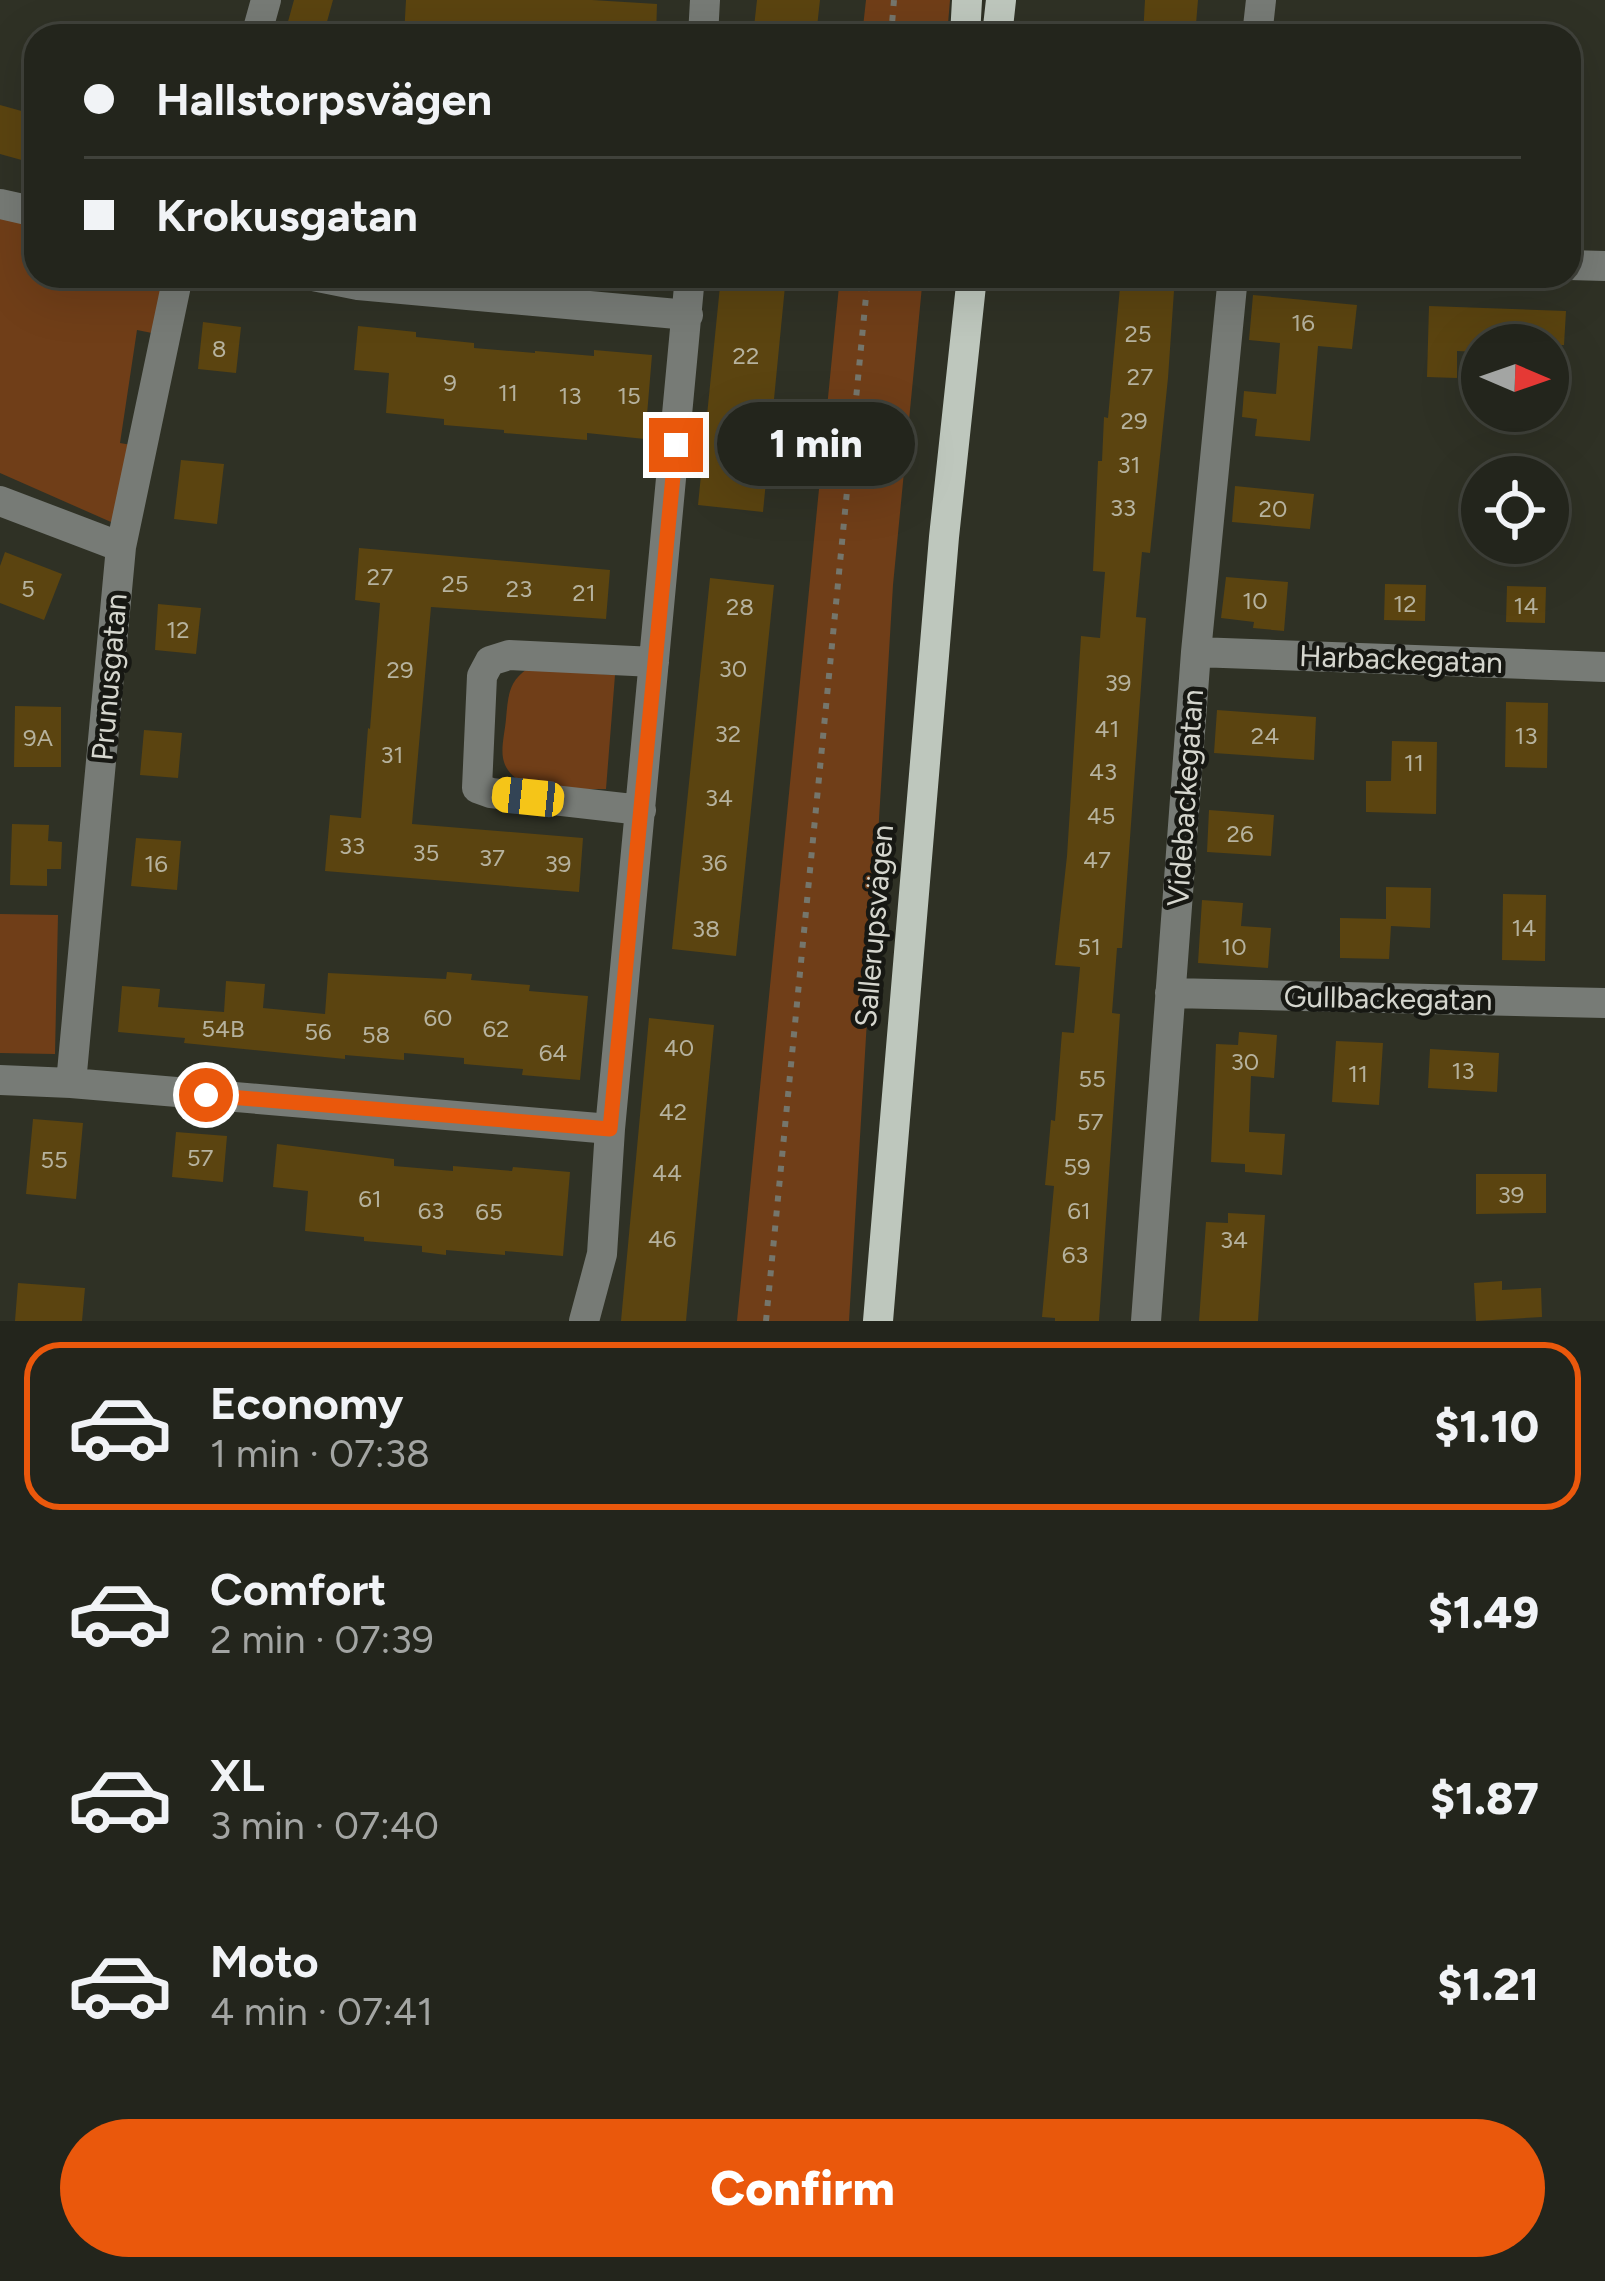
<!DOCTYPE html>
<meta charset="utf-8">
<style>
:root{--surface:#23251c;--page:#2f3129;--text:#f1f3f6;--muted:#a3a5a3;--line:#40423b;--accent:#ea580c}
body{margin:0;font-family:Figtree,sans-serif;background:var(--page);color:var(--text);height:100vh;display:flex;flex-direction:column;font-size:45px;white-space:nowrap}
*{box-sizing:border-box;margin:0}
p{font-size:39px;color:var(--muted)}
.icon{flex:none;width:66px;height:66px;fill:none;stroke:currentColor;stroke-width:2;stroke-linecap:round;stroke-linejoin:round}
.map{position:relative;height:1321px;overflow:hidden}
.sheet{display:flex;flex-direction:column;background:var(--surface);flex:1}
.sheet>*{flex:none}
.top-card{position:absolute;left:24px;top:24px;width:1557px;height:264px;border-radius:36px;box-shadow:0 12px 48px #0002,0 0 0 3px var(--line);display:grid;align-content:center;height:264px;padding:0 60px;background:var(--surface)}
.needle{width:78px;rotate:92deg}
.controls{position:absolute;left:1461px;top:324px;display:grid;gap:24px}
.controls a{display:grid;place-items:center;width:108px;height:108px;border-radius:50%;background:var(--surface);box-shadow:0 12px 48px #0002,0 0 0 3px var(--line);font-size:60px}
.end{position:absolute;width:54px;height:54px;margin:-27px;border:15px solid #ea580c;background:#fff;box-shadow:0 0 0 6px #fff}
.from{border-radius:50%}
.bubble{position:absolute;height:84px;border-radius:42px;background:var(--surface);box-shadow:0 12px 48px #0002,0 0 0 3px var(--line);font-size:39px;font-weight:800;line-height:84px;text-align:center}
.car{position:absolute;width:36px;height:72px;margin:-36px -18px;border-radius:15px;box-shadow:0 0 9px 3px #0007;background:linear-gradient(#f5c518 24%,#345 0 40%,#f5c518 0 76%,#345 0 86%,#f5c518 0)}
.top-card b{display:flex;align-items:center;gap:42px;height:114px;font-size:45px}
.top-card b+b{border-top:3px solid var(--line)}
.top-card i{width:30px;height:30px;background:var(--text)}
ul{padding:21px 0 0;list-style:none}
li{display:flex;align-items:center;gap:36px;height:168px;margin:0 24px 18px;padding:0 36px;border:6px solid transparent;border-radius:36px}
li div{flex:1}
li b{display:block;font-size:45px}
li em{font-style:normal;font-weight:800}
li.active{border-color:var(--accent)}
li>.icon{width:108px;height:108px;stroke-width:1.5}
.action{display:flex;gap:24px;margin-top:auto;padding:24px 60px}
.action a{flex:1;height:138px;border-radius:72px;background:var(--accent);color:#fff;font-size:48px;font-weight:800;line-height:138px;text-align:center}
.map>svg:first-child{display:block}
</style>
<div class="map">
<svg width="1605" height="1321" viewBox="0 0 1605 1321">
<rect width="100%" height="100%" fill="#2f3125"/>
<path fill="#703e18" d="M866,0h84l-3,36h-85z
M0,218l36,9v49h124l2,6 -5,52 -20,-4 -17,113 17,3 -13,57 -13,19 -111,-49z
M840,276h83l-30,309 -44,736h-112z
M527,669l88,6 -9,114c-30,-1 -96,8 -103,-31 -2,-11 2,-27 3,-39 2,-21 2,-37 21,-50z
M0,914l58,1 -3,139 -55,-1z"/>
<path fill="#5b4410" d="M294,0h39l-10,36h-39z
M406,0h186l65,4 -1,32h-252z
M757,0h63l-4,36h-63z
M1145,0h53l-3,36h-52z
M0,105l36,10v49l-36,-10z
M721,276h65l-23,236 -65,-7z
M1131,276h44l-7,102 -18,175 -8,-1 -6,65 10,1 -24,330h-5l-5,65 8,1 -21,307h-44v-3l-13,-1 12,-131 -9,-1 6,-65 4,1 7,-89 12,1 6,-66 -25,-2 12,-109 14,-220 19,2 5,-66 -12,-1 5,-110h4l2,-44 4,1 12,-131 10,1z
M1253,295l104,10 -5,44 -34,-3 -8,95 -55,-5 2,-17 -15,-2 2,-26 32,3 4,-51 -31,-3z
M1429,306l137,5 -2,34h-82v7l-25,-1v27l-30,-1z
M203,322l38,5 -5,46 -38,-4z
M358,326l58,6v5l58,6v5l61,5v-2l59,5v-6l58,5 -7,84 -58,-6v7l-83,-7v-3l-60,-5v-6l-58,-6 3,-40 -35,-3z
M181,460l43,4 -7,60 -43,-5z
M1235,486l79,8 -4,35 -78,-7z
M359,548l251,22 -4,49 -175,-12 -19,217 171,14 -4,54 -254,-21 5,-56 31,3 7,-90 2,1 10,-126 -25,-3z
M5,552l57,22 -18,46 -44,-17v-37z
M1226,577l62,5 -4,49 -31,-3 1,-6 -33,-4z
M710,578l64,7 -38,371 -64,-7z
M1385,584l41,1 -1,36 -41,-1z
M1507,586l39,1 -1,36 -39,-1z
M158,604l43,4 -5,46 -41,-4z
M1506,702l42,1 -1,65 -42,-1z
M15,706l46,1v60h-47z
M1217,710l99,7 -2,43 -100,-7z
M144,730l38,3 -4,45 -38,-3z
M1392,741l45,1 -1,72 -70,-2v-31h25z
M1209,810l65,5 -3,41 -64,-4z
M12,824l37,1 -1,16 14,1 -1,27h-14v17l-37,-1z
M136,838l45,3 -4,49 -46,-4z
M1386,887l45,1 -1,40 -39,-2 -2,33 -49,-1v-40l46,1z
M1503,894l43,1 -1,66 -43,-1z
M1202,900l41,3 -2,23 30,2 -3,40 -70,-5z
M447,972l25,2 -1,6 59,5 -1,6 59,5 -8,84 -58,-5 1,-6 -59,-5v-6l-60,-5v7l-59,-5v4l-161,-16 1,-5 -67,-6 4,-46 38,3 -2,18 66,5 2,-31 39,3 -2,24 62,6 3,-41 118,6z
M649,1018l65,7 -28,296h-65z
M1239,1032l38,3 -3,43 -23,-2 -2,56 36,2 -3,41 -37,-3v-8l-34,-2 5,-118 22,1z
M1336,1041l47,2 -4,62 -47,-3z
M1430,1049l69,4 -2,39 -69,-4z
M33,1119l50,4 -7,76 -50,-5z
M176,1132l51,4 -4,46 -51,-5z
M277,1144l117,15v7l59,5v-5l59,5 1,-4 57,5 -7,84 -58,-5v4l-59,-5v5l-24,-3v-6l-58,-5v-4l-59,-6 3,-40 -35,-4z
M1476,1174h70v39l-70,1z
M1228,1213l37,2 -7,106h-59l7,-99 22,1z
M1502,1281v9l39,-2 1,29 -66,4 -2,-38z
M18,1283l67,5 -3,33h-67z"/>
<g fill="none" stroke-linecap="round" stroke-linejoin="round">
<path stroke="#75766c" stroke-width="6" stroke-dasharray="6 9" stroke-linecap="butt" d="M891,36l3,-36
M766,1321l102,-1045"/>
<path stroke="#777b76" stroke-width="30" d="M256,36l10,-36
M703,36l2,-36
M1257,36l4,-36
M0,204l36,8
M1569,265l36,1
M313,276l45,9 330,30
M0,501l121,46
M1196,652l409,15
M641,810l-150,-17 -14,-5 5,-112 8,-15 19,-6 145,7
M1170,993l435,10
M0,1080l71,3 539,46
M71,1083l50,-536 57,-271
M584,1321l18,-67 8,-125 80,-853
M1146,1321l50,-669 37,-376"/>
<path stroke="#bec7bd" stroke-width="30" d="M965,36l2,-36
M997,36l4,-36
M878,1321l66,-784 28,-261"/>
</g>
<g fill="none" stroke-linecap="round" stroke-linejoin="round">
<path stroke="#ea580c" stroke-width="15" d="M206,1095l404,34 66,-684"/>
</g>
<g text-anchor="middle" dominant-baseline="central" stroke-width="9" stroke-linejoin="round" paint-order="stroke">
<g font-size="24" fill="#b6b29e">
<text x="1303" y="322">16</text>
<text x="1138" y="333">25</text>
<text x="219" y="348">8</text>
<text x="746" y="355">22</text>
<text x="1140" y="376">27</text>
<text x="450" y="382">9</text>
<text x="508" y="392">11</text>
<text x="570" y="395">13</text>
<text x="629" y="395">15</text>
<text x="1134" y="420">29</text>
<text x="1129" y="464">31</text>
<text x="1123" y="507">33</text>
<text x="1273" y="508">20</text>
<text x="380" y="576">27</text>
<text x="455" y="583">25</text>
<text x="28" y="588">5</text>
<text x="519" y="588">23</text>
<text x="584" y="592">21</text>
<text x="1255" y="600">10</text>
<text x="1405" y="603">12</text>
<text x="1526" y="605">14</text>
<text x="740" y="606">28</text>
<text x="178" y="629">12</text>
<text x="733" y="668">30</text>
<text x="400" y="669">29</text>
<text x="1118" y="682">39</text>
<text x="1107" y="728">41</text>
<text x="728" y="733">32</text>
<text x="1265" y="735">24</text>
<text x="1526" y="735">13</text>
<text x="38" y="737">9A</text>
<text x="392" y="754">31</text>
<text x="1414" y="762">11</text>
<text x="1103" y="771">43</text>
<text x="719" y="797">34</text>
<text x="1101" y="815">45</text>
<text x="1240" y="833">26</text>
<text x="352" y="845">33</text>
<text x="426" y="852">35</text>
<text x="492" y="857">37</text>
<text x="1097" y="859">47</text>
<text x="714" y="862">36</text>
<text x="156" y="863">16</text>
<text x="558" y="863">39</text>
<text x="1524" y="927">14</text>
<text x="706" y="928">38</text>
<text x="1089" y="946">51</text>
<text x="1234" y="946">10</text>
<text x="438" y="1017">60</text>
<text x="223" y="1028">54B</text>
<text x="496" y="1028">62</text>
<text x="318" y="1031">56</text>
<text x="376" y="1034">58</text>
<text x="679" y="1047">40</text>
<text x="553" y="1052">64</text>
<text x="1245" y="1061">30</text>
<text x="1463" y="1070">13</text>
<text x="1358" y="1073">11</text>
<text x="1092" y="1078">55</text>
<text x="673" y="1111">42</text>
<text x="1090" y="1121">57</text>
<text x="200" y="1157">57</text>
<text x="54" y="1159">55</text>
<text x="1077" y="1166">59</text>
<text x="667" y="1172">44</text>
<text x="1511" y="1194">39</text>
<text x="370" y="1198">61</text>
<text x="431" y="1210">63</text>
<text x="1079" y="1210">61</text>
<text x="489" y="1211">65</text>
<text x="662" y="1238">46</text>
<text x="1234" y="1239">34</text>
<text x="1075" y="1254">63</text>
</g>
<g font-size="30" fill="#d5d6ce" stroke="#171813">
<text transform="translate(1401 659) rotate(2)">Harbackegatan</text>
<text transform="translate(109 677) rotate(-85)">Prunusgatan</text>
<text transform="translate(1185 798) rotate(-86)">Videbackegatan</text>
<text transform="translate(874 926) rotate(-85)">Sallerupsvägen</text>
<text transform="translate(1388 998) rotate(1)">Gullbackegatan</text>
</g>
</g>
</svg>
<div class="controls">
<a><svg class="needle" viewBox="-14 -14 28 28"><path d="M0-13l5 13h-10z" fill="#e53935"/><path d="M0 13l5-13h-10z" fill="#a3a5a3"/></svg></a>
<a><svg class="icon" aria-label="locate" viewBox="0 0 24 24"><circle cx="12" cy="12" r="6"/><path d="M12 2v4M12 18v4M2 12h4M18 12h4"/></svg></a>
</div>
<i class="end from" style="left:206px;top:1095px"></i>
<i class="end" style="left:676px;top:445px"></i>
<div class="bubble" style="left:717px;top:402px;width:198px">1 min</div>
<i class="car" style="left:528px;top:797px;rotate:276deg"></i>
<div class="top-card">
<b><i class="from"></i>Hallstorpsvägen</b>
<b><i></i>Krokusgatan</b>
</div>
</div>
<section class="sheet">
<ul>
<li class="active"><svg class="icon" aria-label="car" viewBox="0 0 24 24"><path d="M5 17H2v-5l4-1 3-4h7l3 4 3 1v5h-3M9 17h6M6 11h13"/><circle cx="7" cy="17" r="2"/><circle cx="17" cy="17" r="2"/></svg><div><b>Economy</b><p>1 min · 07:38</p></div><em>$1.10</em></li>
<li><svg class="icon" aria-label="car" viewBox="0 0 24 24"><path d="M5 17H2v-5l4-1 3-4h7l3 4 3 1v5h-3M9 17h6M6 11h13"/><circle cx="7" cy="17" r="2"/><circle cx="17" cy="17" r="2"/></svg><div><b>Comfort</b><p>2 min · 07:39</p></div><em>$1.49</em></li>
<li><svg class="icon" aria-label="car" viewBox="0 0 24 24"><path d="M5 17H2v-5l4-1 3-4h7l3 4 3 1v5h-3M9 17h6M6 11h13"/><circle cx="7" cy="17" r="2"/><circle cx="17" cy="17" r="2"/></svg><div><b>XL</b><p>3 min · 07:40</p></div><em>$1.87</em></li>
<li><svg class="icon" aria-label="car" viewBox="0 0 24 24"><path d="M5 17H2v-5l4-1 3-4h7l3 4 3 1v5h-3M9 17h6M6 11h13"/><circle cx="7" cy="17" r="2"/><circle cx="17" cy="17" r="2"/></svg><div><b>Moto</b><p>4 min · 07:41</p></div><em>$1.21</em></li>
</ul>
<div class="action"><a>Confirm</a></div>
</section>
